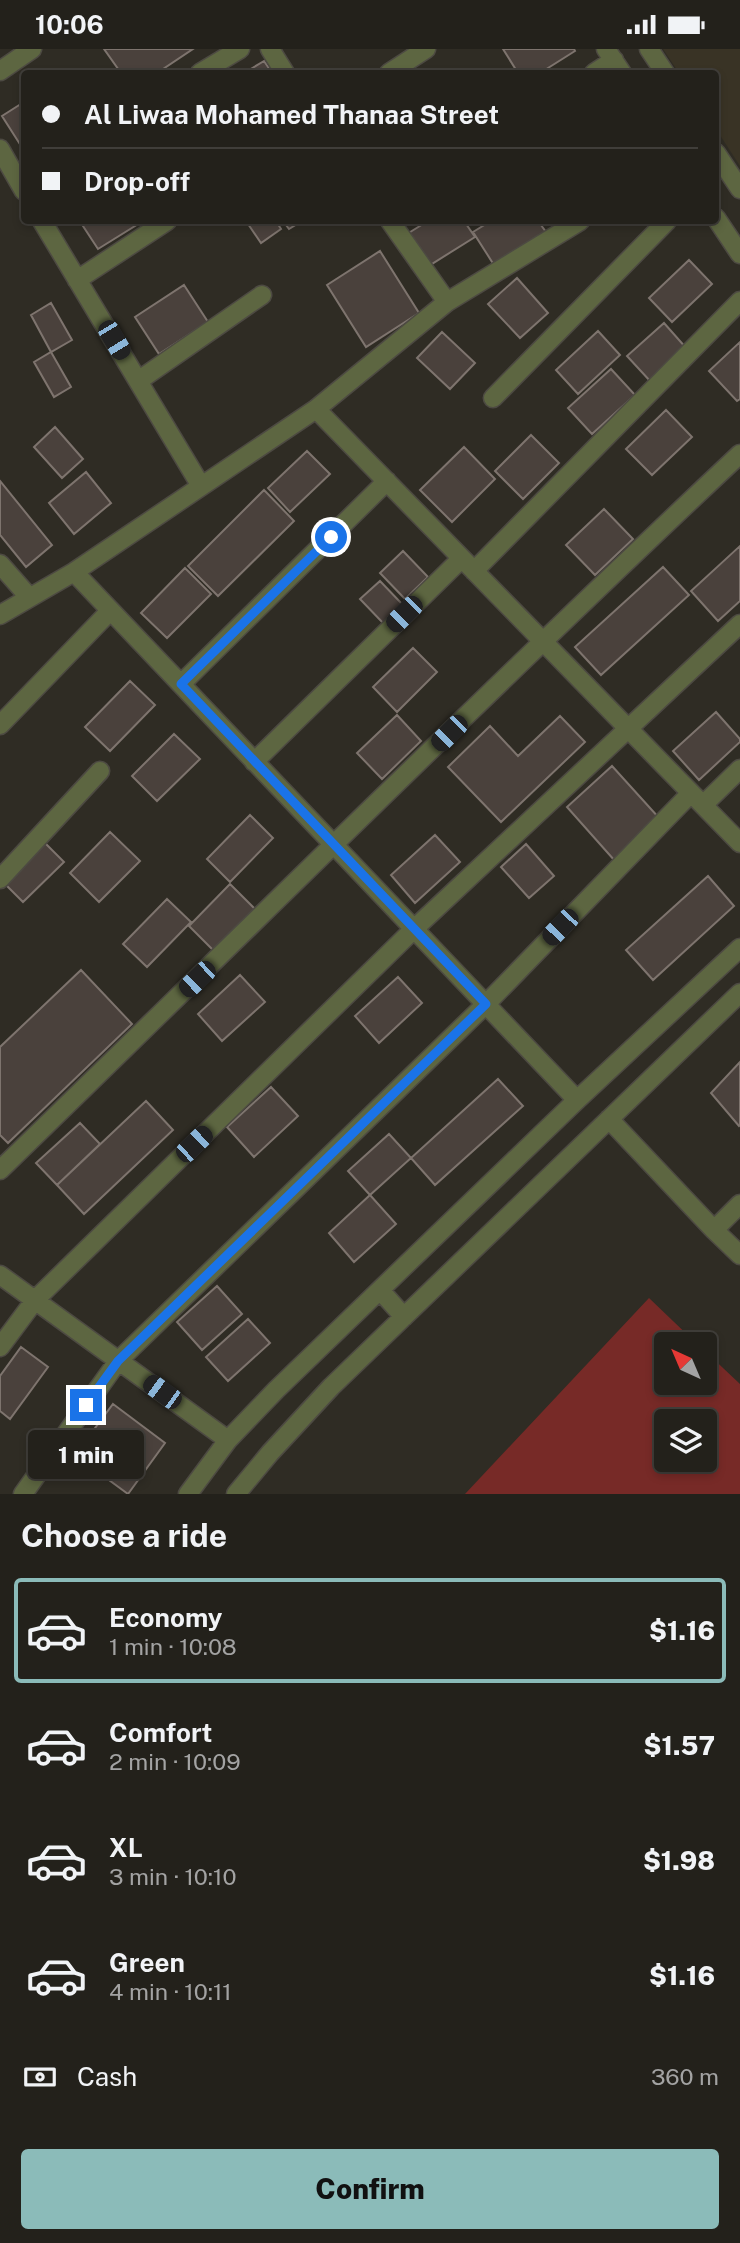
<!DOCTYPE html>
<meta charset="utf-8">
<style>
:root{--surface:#23211b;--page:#2b2924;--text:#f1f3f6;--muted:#a3a3a3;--line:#403e3a;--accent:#8bbbb9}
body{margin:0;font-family:"Public Sans",sans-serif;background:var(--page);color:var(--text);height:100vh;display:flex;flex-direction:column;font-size:26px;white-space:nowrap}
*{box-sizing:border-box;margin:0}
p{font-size:23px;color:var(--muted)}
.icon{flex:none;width:38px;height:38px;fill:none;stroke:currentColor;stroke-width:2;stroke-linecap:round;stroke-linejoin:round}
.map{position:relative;height:1445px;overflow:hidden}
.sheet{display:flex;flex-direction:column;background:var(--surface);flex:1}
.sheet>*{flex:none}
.top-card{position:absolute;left:21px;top:21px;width:698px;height:154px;border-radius:7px;box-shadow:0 4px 10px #0003,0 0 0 2px var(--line);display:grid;align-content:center;height:154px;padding:0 21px;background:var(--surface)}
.needle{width:46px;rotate:316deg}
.fabs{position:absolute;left:654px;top:1283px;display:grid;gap:14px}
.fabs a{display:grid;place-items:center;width:63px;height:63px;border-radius:7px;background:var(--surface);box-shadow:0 4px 10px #0003,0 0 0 2px var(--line);font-size:35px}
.end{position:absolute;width:32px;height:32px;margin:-16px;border:9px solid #1a73e8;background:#fff;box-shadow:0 0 0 4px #fff}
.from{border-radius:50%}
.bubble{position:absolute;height:49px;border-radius:7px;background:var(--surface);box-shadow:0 4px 10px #0003,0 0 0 2px var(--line);font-size:23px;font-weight:800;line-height:49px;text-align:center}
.car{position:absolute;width:21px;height:42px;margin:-21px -10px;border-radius:9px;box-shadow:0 0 5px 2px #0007;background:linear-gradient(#222 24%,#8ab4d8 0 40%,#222 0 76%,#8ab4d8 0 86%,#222 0)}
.top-card b{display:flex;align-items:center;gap:24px;height:66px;font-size:26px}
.top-card b+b{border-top:2px solid var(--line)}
.top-card i{width:18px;height:18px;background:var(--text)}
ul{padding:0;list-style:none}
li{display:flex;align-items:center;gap:21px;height:105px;margin:0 14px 10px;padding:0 7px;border:4px solid transparent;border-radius:7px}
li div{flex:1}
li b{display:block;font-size:26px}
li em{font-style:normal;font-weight:800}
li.current{border-color:var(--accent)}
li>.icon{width:63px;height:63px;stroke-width:1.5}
h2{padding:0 21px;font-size:32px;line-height:84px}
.pay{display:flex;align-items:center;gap:18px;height:77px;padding:0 21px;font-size:26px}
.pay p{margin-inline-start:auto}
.button{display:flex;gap:14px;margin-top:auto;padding:14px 21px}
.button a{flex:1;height:80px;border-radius:7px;background:var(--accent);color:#111;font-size:28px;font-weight:800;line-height:80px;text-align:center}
.status{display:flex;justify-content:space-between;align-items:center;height:49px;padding:0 35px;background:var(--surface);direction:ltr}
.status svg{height:19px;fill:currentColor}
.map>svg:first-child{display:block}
</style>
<div class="status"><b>10:06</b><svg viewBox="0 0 49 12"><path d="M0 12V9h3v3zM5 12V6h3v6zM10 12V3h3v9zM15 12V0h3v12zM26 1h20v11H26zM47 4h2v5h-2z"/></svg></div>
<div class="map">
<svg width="740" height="1445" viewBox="0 0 740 1445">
<rect width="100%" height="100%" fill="#2f2c24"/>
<path fill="#393325" d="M663,0h77v117l-24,-37v-56h-37z"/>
<path fill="#772a27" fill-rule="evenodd" d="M649,1249l48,46h-30v39h38v-32l35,33v110h-275zM667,1372h38v38h-38z"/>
<path fill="#4a413c" stroke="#7e746e" stroke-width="2" d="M104,0h89l-36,24h-36z
M503,0h71l1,2 -35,22h-22z
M264,12l8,12h-28z
M24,53v46l-1,1 -21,-33z
M84,172h59l-45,28 -17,-26z
M246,172h30l5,8 -20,14z
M283,172h19l-13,8z
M428,172h36l11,16 -48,30 -20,-33z
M491,172h47l8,11 -52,33 -21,-33z
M380,202l39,62 -53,34 -39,-62z
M689,211l23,24 -40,38 -23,-24z
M517,229l31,35 -28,25 -32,-34z
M184,236l24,37 -49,32 -24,-37z
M51,254l21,37 -21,12 -20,-37z
M664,274l23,26 -36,33 -24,-26z
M598,282l22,24 -42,39 -22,-24z
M442,283l33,31 -25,26 -33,-31z
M740,293v57l-3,2 -28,-30z
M51,303l20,35 -17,10 -20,-35z
M611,320l24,26 -43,39 -24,-26z
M666,361l26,27 -40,38 -26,-26z
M55,378l28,32 -21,19 -28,-31z
M531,386l28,28 -36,36 -28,-28z
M464,398l31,32 -43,43 -32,-32z
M307,402l23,23 -40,38 -22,-24z
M86,423l25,31 -37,31 -25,-31z
M0,432l52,64 -26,22 -26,-32z
M264,441l30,31 -76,75 -30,-30z
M604,460l29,30 -38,36 -29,-30z
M740,497v55l-22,20 -27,-30z
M403,502l25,26 -23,22 -25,-26z
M663,518l26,28 -88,80 -26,-28z
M185,519l26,26 -44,44 -26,-25z
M380,532l23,24 -19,19 -24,-25z
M413,599l24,24 -40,40 -24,-25z
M130,632l25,24 -45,46 -25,-24z
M716,663l24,27v3l-41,38 -26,-29z
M397,666l24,26 -39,38 -25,-26z
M560,667l25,26 -84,80 -53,-55 42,-41 28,30z
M174,685l26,25 -43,42 -25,-25z
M612,717l48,53 -45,42 -48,-54z
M250,766l23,23 -43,44 -23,-23z
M110,783l30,29 -41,41 -29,-29z
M435,786l25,27 -45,41 -24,-28z
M42,791l22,22 -41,40 -21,-21z
M526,795l28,32 -25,22 -28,-31z
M708,827l26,30 -81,74 -27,-30z
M230,835l27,27 -41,42 -27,-27z
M167,850l24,23 -44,45 -24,-23z
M81,921l51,54 -124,119 -8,-8v-88z
M240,926l25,27 -43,39 -24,-27z
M398,928l24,26 -43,40 -24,-27z
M740,1013v63l-1,1 -28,-33z
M498,1030l25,27 -88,79 -24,-27z
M271,1038l27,29 -44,41 -27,-30z
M146,1052l27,29 -89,84 -27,-29z
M80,1074l20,21 -43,41 -21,-22z
M389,1085l22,24 -41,37 -22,-24z
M370,1146l26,29 -42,38 -25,-29z
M217,1237l25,28 -40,36 -25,-28z
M248,1270l22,24 -42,38 -22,-24z
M21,1298l27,20 -38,52 -10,-8v-35z
M113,1355l52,39 -37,51 -53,-39z"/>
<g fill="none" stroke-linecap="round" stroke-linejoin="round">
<g stroke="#4d4a42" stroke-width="21">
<path id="street" d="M270,0l15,24
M606,0l16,24
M649,0l16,24
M0,22l32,-22
M200,24l40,-24
M389,24l37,-24
M594,24l20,-13
M0,100l24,42
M716,104l24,36
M716,169l24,36
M42,172l159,265
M390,172l57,81
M77,231l90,-59
M138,332l124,-86
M493,349l174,-177
M316,360c142,144 283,289 424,434
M0,515l29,33
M474,522l266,-270
M74,523l503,528
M0,566l74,-43 242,-163 131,-107 133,-81
M181,635l206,-203
M0,676l110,-114
M254,713l207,-203
M703,756l37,-36
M0,830l100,-108
M609,1070l105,111
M0,1121c246,-239 490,-481 740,-716
M740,1155l-26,26 26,25
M0,1226l228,165
M380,1241l24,27
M0,1298l35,-47 379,-371 326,-305
M23,1445l95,-133 368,-357 205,-211
M188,1445l40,-54 48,-50 301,-290 163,-152
M236,1445l34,-41 61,-66 409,-394"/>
</g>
<use href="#street" stroke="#5d6641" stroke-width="18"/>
</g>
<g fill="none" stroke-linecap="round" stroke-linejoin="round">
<path stroke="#1a73e8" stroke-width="9" d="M86,1356l32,-44 368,-357 -305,-320 150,-147"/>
</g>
</svg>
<div class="fabs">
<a><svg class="needle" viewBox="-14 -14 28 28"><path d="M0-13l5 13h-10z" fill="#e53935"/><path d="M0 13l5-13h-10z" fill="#a3a3a3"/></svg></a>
<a><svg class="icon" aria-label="layers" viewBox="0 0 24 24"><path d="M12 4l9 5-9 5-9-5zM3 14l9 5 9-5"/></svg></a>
</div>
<i class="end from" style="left:331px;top:488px"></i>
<i class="end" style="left:86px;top:1356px"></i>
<div class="bubble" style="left:28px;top:1381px;width:116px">1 min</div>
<i class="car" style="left:114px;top:291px;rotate:149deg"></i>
<i class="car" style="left:404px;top:565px;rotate:225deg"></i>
<i class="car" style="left:449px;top:684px;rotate:225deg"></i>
<i class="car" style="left:560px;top:878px;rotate:224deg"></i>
<i class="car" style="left:197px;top:930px;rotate:226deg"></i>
<i class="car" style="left:194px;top:1095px;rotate:46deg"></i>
<i class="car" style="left:162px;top:1343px;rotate:306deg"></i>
<div class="top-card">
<b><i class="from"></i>Al Liwaa Mohamed Thanaa Street</b>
<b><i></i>Drop-off</b>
</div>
</div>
<section class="sheet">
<h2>Choose a ride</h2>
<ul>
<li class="current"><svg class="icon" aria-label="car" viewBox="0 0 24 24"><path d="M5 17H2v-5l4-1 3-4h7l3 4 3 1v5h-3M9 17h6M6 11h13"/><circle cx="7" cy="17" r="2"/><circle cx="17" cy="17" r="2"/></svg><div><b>Economy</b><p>1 min · 10:08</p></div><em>$1.16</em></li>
<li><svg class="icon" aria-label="car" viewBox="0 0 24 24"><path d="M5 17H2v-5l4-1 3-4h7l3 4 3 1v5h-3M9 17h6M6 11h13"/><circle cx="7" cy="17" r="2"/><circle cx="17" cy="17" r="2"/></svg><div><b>Comfort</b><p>2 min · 10:09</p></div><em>$1.57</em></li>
<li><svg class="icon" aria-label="car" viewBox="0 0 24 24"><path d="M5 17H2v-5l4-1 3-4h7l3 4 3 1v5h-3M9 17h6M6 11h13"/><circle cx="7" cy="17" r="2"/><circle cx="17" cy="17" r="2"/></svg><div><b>XL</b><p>3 min · 10:10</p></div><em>$1.98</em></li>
<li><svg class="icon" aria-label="car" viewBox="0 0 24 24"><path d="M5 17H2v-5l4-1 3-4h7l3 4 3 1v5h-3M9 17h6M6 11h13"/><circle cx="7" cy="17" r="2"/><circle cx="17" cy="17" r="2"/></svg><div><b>Green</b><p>4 min · 10:11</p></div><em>$1.16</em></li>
</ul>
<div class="pay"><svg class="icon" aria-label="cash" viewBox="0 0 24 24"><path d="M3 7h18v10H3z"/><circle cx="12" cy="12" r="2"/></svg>Cash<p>360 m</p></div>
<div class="button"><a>Confirm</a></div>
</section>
